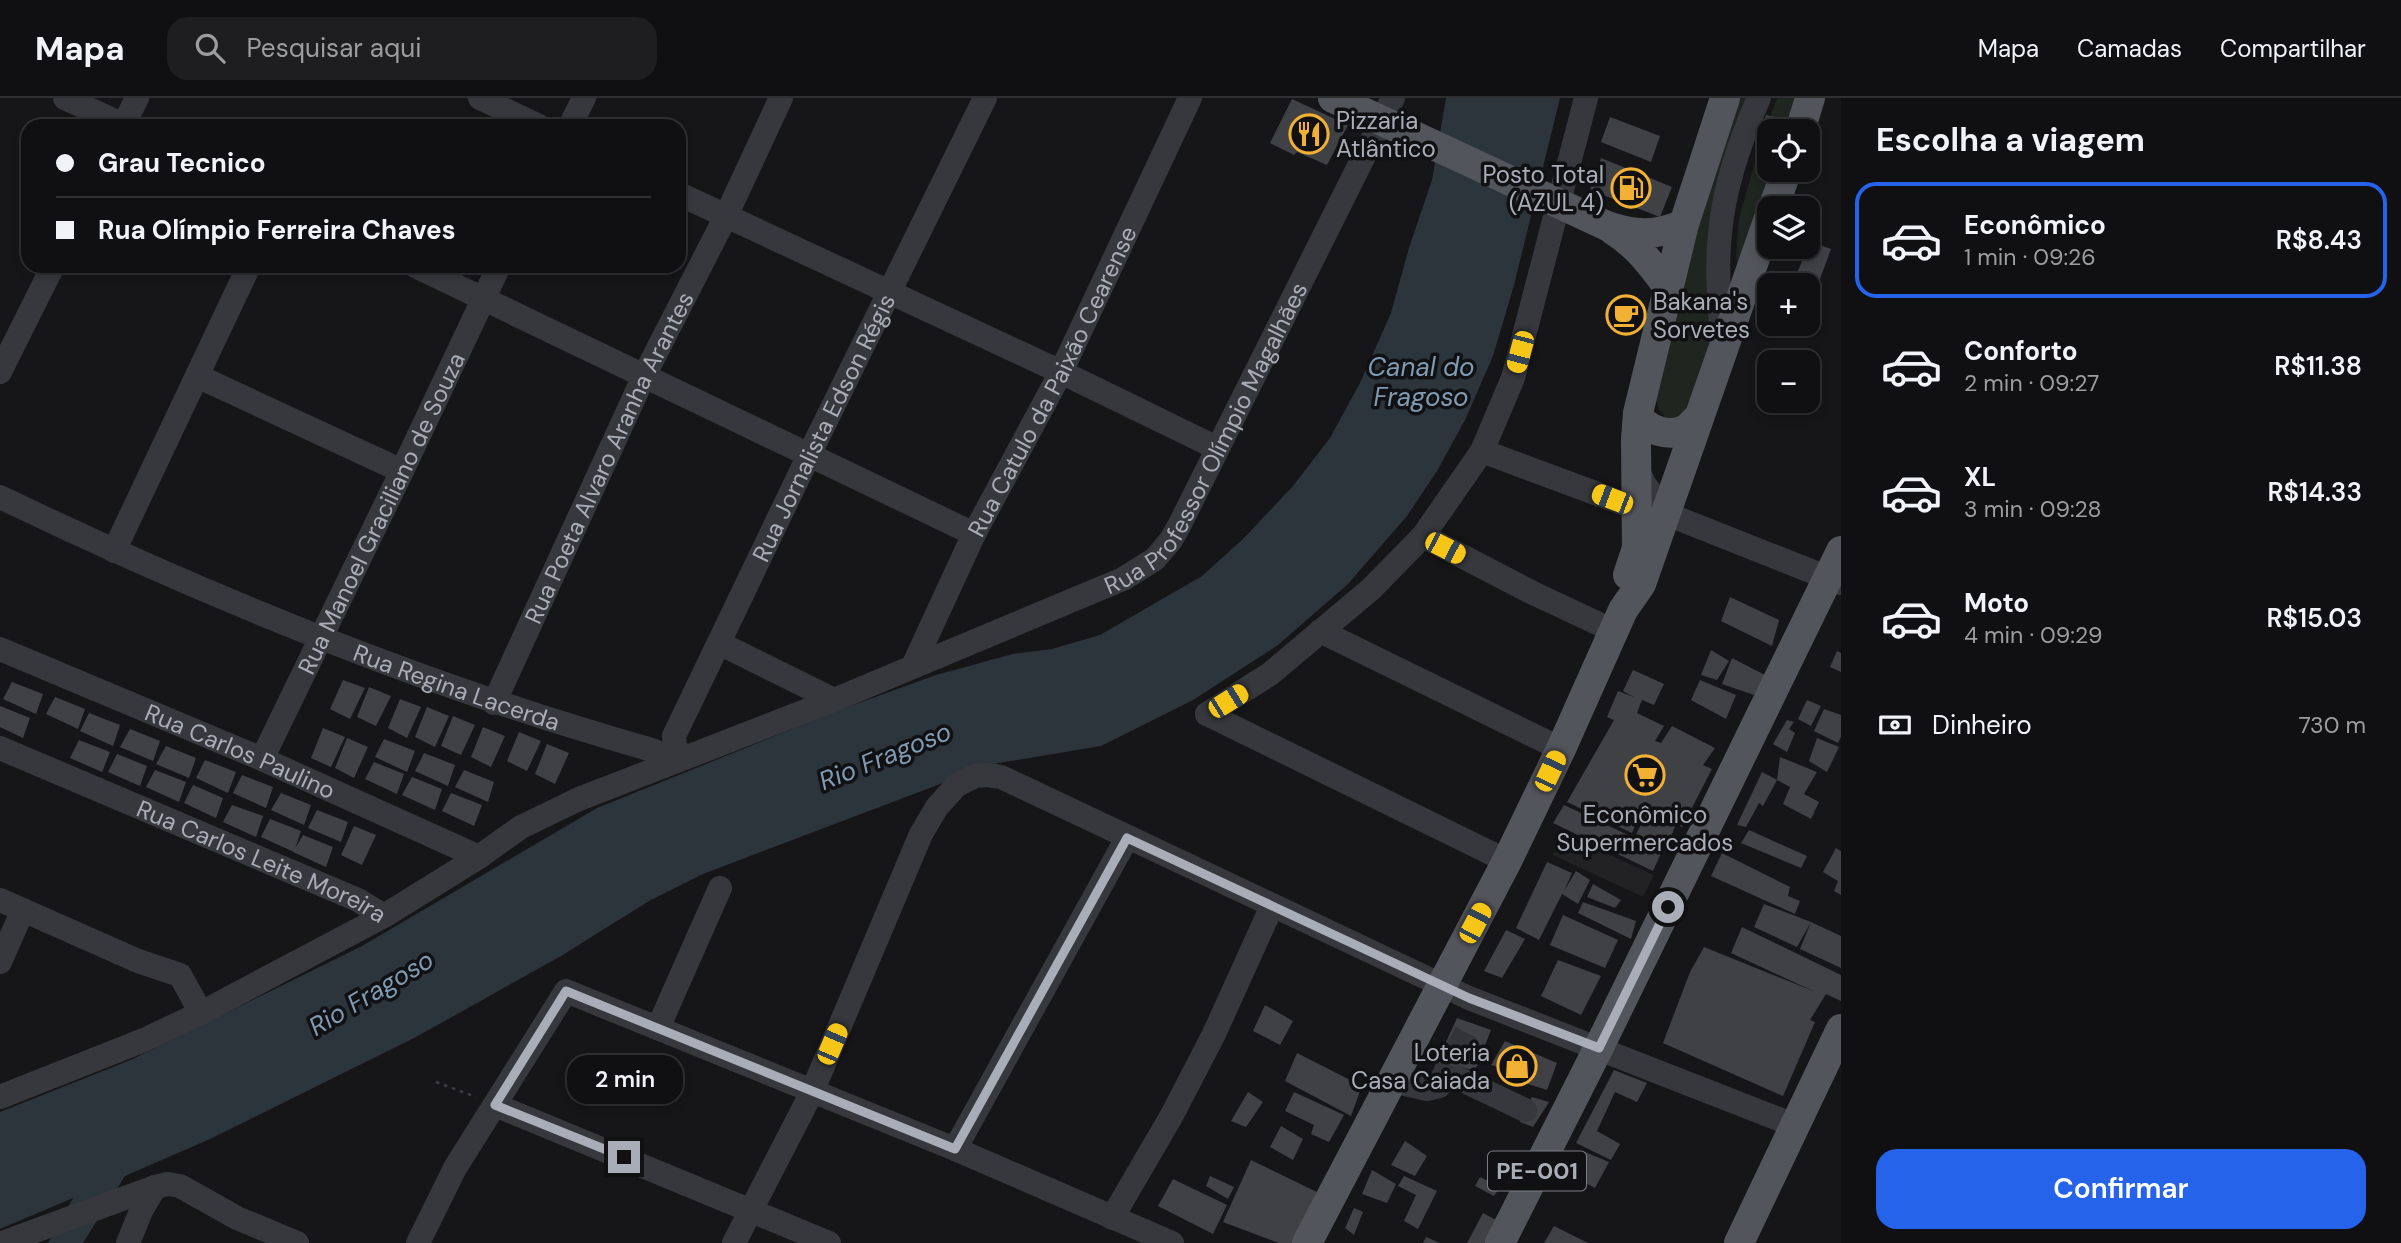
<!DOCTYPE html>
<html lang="pt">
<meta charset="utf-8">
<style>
:root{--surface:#101012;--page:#1e1e20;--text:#f1f3f6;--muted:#9c9d9f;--line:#303032;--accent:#2563eb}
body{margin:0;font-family:"DM Sans",sans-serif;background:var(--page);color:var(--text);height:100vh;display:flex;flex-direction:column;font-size:26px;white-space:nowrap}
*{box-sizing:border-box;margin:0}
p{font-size:23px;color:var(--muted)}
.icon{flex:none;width:38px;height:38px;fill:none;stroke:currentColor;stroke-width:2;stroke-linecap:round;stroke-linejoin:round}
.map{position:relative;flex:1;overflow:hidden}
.drawer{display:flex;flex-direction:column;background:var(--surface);width:560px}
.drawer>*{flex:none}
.guide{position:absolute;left:21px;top:21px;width:665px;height:154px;border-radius:21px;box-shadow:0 4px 10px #0003,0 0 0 2px var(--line);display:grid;align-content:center;height:154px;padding:0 35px;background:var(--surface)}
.fabs{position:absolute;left:1757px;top:21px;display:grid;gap:14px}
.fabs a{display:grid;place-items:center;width:63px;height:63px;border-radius:14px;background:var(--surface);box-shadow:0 4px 10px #0003,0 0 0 2px var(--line);font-size:35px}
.end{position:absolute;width:32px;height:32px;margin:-16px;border:9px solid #a8adb8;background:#111;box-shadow:0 0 0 4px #111}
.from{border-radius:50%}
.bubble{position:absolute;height:49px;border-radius:21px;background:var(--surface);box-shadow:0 4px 10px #0003,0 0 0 2px var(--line);font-size:23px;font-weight:600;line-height:49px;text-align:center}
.car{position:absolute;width:21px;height:42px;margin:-21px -10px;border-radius:9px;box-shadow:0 0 5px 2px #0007;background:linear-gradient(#f5c518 24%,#345 0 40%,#f5c518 0 76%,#345 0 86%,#f5c518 0)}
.guide b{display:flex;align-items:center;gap:24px;height:66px;font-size:26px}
.guide b+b{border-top:2px solid var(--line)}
.guide i{width:18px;height:18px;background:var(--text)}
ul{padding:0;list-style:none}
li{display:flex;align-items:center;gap:21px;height:116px;margin:0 14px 10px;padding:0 21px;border:4px solid transparent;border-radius:21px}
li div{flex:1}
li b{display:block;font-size:26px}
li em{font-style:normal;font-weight:600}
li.current{border-color:var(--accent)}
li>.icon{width:63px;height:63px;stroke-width:1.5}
h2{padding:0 35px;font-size:32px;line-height:84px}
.pay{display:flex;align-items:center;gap:18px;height:77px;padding:0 35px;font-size:26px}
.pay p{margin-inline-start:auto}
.cta{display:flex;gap:14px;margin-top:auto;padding:14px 35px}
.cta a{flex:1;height:80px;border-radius:21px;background:var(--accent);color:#fff;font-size:28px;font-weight:600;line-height:80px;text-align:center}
header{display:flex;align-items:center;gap:42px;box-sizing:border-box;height:98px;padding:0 35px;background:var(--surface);border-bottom:2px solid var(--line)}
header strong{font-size:33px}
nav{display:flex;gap:38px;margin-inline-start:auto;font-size:24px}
.search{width:490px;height:63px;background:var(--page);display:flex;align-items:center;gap:18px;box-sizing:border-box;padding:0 24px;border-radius:21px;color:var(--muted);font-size:26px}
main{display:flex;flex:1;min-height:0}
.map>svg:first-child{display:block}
</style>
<header>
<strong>Mapa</strong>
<div class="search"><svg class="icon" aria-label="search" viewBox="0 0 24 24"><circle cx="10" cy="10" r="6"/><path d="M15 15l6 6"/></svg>Pesquisar aqui</div>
<nav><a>Mapa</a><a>Camadas</a><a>Compartilhar</a></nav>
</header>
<main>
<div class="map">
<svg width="1841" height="1145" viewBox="0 0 1841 1145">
<rect width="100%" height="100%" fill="#161618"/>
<path fill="#222225" d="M1564,736l90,41 -11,22 -90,-42z"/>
<path fill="#1e261f" d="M1738,0h14l-35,105 7,88 -28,123 -29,5 -8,-9 -4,-14 22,-110z
M1777,0h28l-10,33h-26v39h13l-41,119 -5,-33 3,-38 21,-74z"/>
<path fill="#2c353c" d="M1446,0h114l-46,187 -21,71 -28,64 -28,51 -30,45 -59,68 -70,61 -85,55 -92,46 -108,18 -290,110 -54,27 -88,55 -145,81 -206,102 -85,37 -42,67h-35l25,-45 -73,31v-117l133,-53 229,-113 235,-138 245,-99 94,-34 77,-21 39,-5 48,-14 102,-59 41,-37 50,-53 37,-48 30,-55 31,-70 18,-65 23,-68z"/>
<path fill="#404145" d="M1292,1l56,26 -21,40 -30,-13 -3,3 -24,-12z
M1766,17l13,3 -4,13h-6v21l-13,-3z
M1610,19l50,19 -9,26 -50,-20z
M1601,60l71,29 -12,30 -70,-27z
M1808,143l23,8 -19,52 -4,-1v-15h-16l16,-38z
M1730,499l49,23 -7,26 -51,-25z
M1711,552l18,11 -12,19 -16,-5z
M1837,553l4,2v19l-11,-5z
M1732,560l33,17 -11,20 -32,-11z
M1633,572l31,14 -10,21 -12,-5 -5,13 27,13 -9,15 6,2 11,-17 43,22 -12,17 9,4 -30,58 -6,-3 -10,25 -30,-14 11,-24 -5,-2 -10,24 -65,-31 47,-82 -7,-3 11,-26 16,6 -11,-6z
M343,582l22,8 -15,31 -20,-10z
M1700,582l36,15 -10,24 -35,-19z
M12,584l31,12 -7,20 -33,-15z
M369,589l22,9 -15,30 -19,-9z
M55,599l30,12 -7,20 -32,-15z
M400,601l21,8 -14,31 -19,-10z
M1807,602l14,6 -10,20 -13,-7z
M0,608l30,12 -7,20 -23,-11z
M427,609l22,9 -14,31 -20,-10z
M1824,611l17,6v22l-3,6 -24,-12z
M89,615l31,12 -7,21 -33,-15z
M453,618l22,9 -14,30 -20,-9z
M1787,622l7,2 -5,7 6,4 -8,19 -14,-8z
M483,629l22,9 -14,31 -20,-10z
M323,630l22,9 -14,30 -20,-9z
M130,631l30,12 -7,20 -33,-14z
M519,634l22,9 -14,30 -20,-10z
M347,640l21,9 -14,31 -19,-10z
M1817,640l22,9 -12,25 -18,-11z
M384,641l31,12 -8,21 -32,-15z
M79,642l31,12 -8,20 -32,-14z
M547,646l22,9 -14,31 -20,-10z
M166,648l30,12 -7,20 -33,-14z
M424,655l31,12 -7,21 -33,-15z
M117,656l30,12 -7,20 -32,-14z
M1780,659l37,15 -13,22 15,8 -8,17 -28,-15 7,-17 -13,-7z
M205,662l31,12 -8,21 -32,-15z
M374,664l30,12 -7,20 -32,-15z
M155,672l31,12 -7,20 -33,-15z
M464,672l30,12 -6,20 -33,-15z
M1762,674l15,8 -14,26 -4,-3 -13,24 -9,-2z
M242,677l31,12 -7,21 -33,-15z
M412,679l30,12 -7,21 -33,-15z
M193,687l30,13 -7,20 -32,-15z
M281,695l30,12 -7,20 -33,-15z
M451,695l31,12 -8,21 -32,-15z
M232,707l31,11 -7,21 -33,-15z
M1564,707l98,46 -9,20 -100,-48z
M317,712l31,12 -7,20 -33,-14z
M270,721l31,12 -7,21 -33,-15z
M354,728l22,9 -14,30 -21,-10z
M1749,732l58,26 -6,12 -60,-25z
M303,737l30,12 -7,20 -33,-15z
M1836,750l5,3v44l-7,-4 4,-10 -15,-9z
M1722,755l68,34 -2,9 12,5 -5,13 -84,-38z
M1547,764l25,11 -8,18 12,-20 14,9 -12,24 -16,-10 -23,46 -23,-12z
M1593,786l28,16 -6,8 -28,-11z
M1583,804l53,19 -5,18 -53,-26z
M1764,806l47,18 30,14v32l-41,-19 11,-27 -14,25 -43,-20z
M1563,817l55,25 -13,28 -55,-23z
M1742,829l99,48v26l-15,-7 -16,26 5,2 -32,74 -120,-53 27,-71 14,-25 109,44 -82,-38z
M1506,832l19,9 -23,39 -18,-7z
M1558,862l43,16 -20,39 -40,-19z
M1265,907l28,16 -13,24 -27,-14z
M1457,920l34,12 -16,41 -13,-4 -9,24 -25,-10z
M1505,943l52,22 -10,27 -22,-7 2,-8 -36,-10z
M1297,955l65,33 -11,30 -66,-35z
M1614,972l33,13 -10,19 -22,-10 -18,39 23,13 -9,16 -35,-17z
M1248,994l15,10 -17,25 -15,-6z
M1294,994l50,23 -15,27 -18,-8 3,-9 -29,-14z
M1532,999l17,5 -16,25 -13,-5z
M1281,1028l22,13 -10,21 -23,-13z
M1405,1043l22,15 -12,20 -24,-11z
M1585,1054l24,10 -14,26 -23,-12z
M1251,1062l68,33 -26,50h-14l-56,-21z
M1372,1072l24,14 -9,19 -25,-9z
M1210,1078l24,11 -6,12 -22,-13z
M1404,1078l33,15 -19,38 -14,-8 12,-26 -18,-9z
M1480,1079l20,10 -6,9 -19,-10z
M1173,1081l54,26 -14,29 -55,-28z
M1354,1110l9,4 -9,23 -9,-7z
M1483,1115l13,7 -11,23h-18z
M1554,1128l34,17h-44z
M1426,1139l14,6h-17z"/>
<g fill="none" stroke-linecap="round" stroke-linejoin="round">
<path stroke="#333438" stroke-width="24" stroke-dasharray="24 12" stroke-linecap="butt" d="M1439,988l32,-63"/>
<path stroke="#3d3f44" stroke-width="2.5" stroke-dasharray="3.5 5" stroke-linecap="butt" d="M436,984l40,15"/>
<g stroke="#37383d" stroke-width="24">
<path d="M65,0l61,28"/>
<path d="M480,0l59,28"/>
<path d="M123,28l14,-28"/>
<path d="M570,28l14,-28"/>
<path d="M679,96l382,178 156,76"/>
<path d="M415,168l559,268"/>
<path d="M1722,245c-2,-36 -6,-73 -2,-109 4,-48 20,-93 39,-136"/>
<path d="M0,274l53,-106"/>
<path d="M197,278l205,95"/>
<path d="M1482,353l156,58"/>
<path d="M1637,371l8,16 22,29 174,69"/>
<path id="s1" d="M0,399c210,101 428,190 652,253l9,4 3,12"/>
<path d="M1423,438l110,57 81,38"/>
<path d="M114,453l135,-285"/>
<path d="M1320,533l241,118"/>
<path d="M719,545l115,57"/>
<path id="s2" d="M0,551l262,110 217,98"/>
<path id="s3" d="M913,568l61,-132 87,-162 129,-274"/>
<path id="s4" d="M494,605l150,-327 82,-160 55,-118"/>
<path d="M1207,616l63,-40 101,-85 52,-53 59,-85 31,-73 73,-280"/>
<path d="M1207,616l300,147"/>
<path id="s5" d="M0,650l358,152 26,16"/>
<path id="s6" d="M684,660l-9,-11 -1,-11 135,-281 176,-357"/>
<path id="s7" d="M262,661l140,-288 97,-205"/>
<path d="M0,802l138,61 42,14 21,38"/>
<path d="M0,864l23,-52"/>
<path d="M658,930l62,-140"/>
<path d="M1458,980l67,32"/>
<path d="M1392,983l35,8 12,-3"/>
<path id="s8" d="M0,999l144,-57 57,-27 183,-97 95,-59 42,-30 58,-28 255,-99 289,-121 32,-20 16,-19 8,-14 214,-428"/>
<path d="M495,1007l334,138"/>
<path d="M955,1051l172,-311"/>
<path d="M1112,1120l60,-103 42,-81 58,-128"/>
<path d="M2,1145l153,-56 13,-3 12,2 57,32 60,25"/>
<path d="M128,1145l13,-32 14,-24"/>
<path d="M418,1145l37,-75 111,-177 389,158 217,94"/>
<path d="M734,1145l78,-151 109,-258 16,-27 20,-22 18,-9 12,-1 14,2 468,221 325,127"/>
</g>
<path stroke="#53555c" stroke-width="30" d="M1333,0l274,128c30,10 48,10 77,-2
M1800,33l10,-33
M1773,110l14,-38
M1613,132c24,15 39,35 55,57
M1638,315c4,17 33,25 48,16 4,-2 8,-8 12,-11
M1628,477l9,-27 -1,-109 2,-26 46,-189 41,-126
M1307,1145l200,-382 54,-112 62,-139 18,-26 128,-366
M1500,1145l99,-196 242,-496
M1739,1145l102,-214"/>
</g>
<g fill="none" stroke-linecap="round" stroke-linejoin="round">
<path stroke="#a8adb8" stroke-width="9" d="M624,1059l-129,-52 71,-114 389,158 172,-311 342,160 130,50 69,-141"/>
</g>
<defs>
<g id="restaurant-ring" transform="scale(2.0125)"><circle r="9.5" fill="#111113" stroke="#f2b134" stroke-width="1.5"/><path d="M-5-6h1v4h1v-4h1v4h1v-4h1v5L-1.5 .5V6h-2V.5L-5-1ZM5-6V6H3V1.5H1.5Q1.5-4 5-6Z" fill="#f2b134"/></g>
<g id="fuel-ring" transform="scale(2.0125)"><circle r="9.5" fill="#111113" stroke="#f2b134" stroke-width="1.5"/><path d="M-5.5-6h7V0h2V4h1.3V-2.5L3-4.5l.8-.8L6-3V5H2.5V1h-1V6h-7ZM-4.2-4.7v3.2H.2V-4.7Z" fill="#f2b134"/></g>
<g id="cafe-ring" transform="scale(2.0125)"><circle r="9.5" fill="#111113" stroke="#f2b134" stroke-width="1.5"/><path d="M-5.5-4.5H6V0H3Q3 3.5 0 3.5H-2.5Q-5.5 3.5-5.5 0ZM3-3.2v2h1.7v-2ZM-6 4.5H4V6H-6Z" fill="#f2b134"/></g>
<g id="supermarket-ring" transform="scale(2.0125)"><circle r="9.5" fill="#111113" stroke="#f2b134" stroke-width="1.5"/><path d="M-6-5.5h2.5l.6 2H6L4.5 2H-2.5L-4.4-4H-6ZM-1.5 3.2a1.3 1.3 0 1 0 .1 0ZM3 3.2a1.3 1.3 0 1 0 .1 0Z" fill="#f2b134"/></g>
<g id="shop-ring" transform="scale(2.0125)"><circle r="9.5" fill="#111113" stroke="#f2b134" stroke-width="1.5"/><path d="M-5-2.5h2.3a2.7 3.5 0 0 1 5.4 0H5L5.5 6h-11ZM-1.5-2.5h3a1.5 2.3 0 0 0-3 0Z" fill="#f2b134"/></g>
</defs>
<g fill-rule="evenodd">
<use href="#restaurant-ring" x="1309" y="36"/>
<use href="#fuel-ring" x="1631" y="90"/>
<use href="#cafe-ring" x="1626" y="217"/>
<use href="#supermarket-ring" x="1645" y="677"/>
<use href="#shop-ring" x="1517" y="968"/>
</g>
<g text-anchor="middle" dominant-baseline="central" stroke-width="7" stroke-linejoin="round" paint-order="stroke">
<rect fill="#111113" stroke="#7b7e86" stroke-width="2" x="1488" y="1053.5" width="98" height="39" rx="5"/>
<g font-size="23" font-weight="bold" fill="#a8adb8">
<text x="1537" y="1073">PE-001</text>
</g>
<g font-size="24" fill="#a8adb8" stroke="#111113" text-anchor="start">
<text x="1336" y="22">Pizzaria<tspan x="1336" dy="28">Atlântico</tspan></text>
<text x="1604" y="76" text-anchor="end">Posto Total<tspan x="1604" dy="28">(AZUL 4)</tspan></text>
<text x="1653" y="203">Bakana's<tspan x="1653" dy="28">Sorvetes</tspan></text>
<text x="1645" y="716" text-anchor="middle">Econômico<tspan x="1645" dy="28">Supermercados</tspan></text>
<text x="1490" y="954" text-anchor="end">Loteria<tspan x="1490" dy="28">Casa Caiada</tspan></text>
</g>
<g font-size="24" fill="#a8adb8" stroke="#111113">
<text stroke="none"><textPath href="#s3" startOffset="317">Rua Catulo da Paixão Cearense</textPath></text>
<text stroke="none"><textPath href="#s6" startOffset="368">Rua Jornalista Edson Régis</textPath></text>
<text stroke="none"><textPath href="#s8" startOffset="1405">Rua Professor Olímpio Magalhães</textPath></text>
<text stroke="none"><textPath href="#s4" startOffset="271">Rua Poeta Alvaro Aranha Arantes</textPath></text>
<text stroke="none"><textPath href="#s7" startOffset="273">Rua Manoel Graciliano de Souza</textPath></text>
<text stroke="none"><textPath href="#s1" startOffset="495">Rua Regina Lacerda</textPath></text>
<text stroke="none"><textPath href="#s2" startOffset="261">Rua Carlos Paulino</textPath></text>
<text stroke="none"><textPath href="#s5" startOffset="285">Rua Carlos Leite Moreira</textPath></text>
</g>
<g font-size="26" font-style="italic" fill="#7f9bb3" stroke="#111113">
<text x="1421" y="269">Canal do<tspan x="1421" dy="30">Fragoso</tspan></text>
<text transform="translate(885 658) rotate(-22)">Rio Fragoso</text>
<text transform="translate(371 895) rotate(-31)">Rio Fragoso</text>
</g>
</g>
</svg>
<div class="fabs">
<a><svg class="icon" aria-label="locate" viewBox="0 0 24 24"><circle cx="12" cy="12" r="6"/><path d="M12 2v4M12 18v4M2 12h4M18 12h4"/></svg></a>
<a><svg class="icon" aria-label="layers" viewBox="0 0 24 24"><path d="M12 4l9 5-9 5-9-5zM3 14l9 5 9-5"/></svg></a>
<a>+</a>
<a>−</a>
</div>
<i class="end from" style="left:1668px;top:809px"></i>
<i class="end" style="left:624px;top:1059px"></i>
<div class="bubble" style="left:567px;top:957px;width:116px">2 min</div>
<i class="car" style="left:1520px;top:254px;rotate:195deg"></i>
<i class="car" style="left:1612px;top:401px;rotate:291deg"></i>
<i class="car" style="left:1445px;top:450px;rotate:117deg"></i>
<i class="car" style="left:1228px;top:603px;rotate:58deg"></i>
<i class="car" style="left:1550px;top:673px;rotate:25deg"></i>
<i class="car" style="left:1475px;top:825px;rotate:28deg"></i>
<i class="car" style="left:832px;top:946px;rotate:23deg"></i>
<div class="guide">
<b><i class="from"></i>Grau Tecnico</b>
<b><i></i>Rua Olímpio Ferreira Chaves</b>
</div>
</div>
<section class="drawer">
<h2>Escolha a viagem</h2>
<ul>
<li class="current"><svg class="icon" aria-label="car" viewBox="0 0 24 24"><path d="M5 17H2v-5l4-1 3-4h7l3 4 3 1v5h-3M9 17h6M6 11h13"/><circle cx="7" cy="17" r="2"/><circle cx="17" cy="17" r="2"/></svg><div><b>Econômico</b><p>1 min · 09:26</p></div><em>R$8.43</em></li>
<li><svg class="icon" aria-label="car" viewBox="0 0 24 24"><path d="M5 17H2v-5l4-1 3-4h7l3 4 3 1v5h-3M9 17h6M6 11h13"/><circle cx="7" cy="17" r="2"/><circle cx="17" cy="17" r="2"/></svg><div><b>Conforto</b><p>2 min · 09:27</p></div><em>R$11.38</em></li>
<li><svg class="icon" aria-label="car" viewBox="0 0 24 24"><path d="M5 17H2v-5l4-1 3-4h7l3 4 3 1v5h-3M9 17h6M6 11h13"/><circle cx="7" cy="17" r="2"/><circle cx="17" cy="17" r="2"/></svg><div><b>XL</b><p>3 min · 09:28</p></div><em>R$14.33</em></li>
<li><svg class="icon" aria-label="car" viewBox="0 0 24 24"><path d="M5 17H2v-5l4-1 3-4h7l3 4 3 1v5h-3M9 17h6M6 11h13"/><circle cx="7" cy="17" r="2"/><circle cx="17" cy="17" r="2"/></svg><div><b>Moto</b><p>4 min · 09:29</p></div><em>R$15.03</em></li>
</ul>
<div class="pay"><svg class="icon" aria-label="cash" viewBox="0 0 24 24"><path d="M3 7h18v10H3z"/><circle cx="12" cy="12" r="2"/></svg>Dinheiro<p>730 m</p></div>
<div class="cta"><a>Confirmar</a></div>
</section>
</main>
